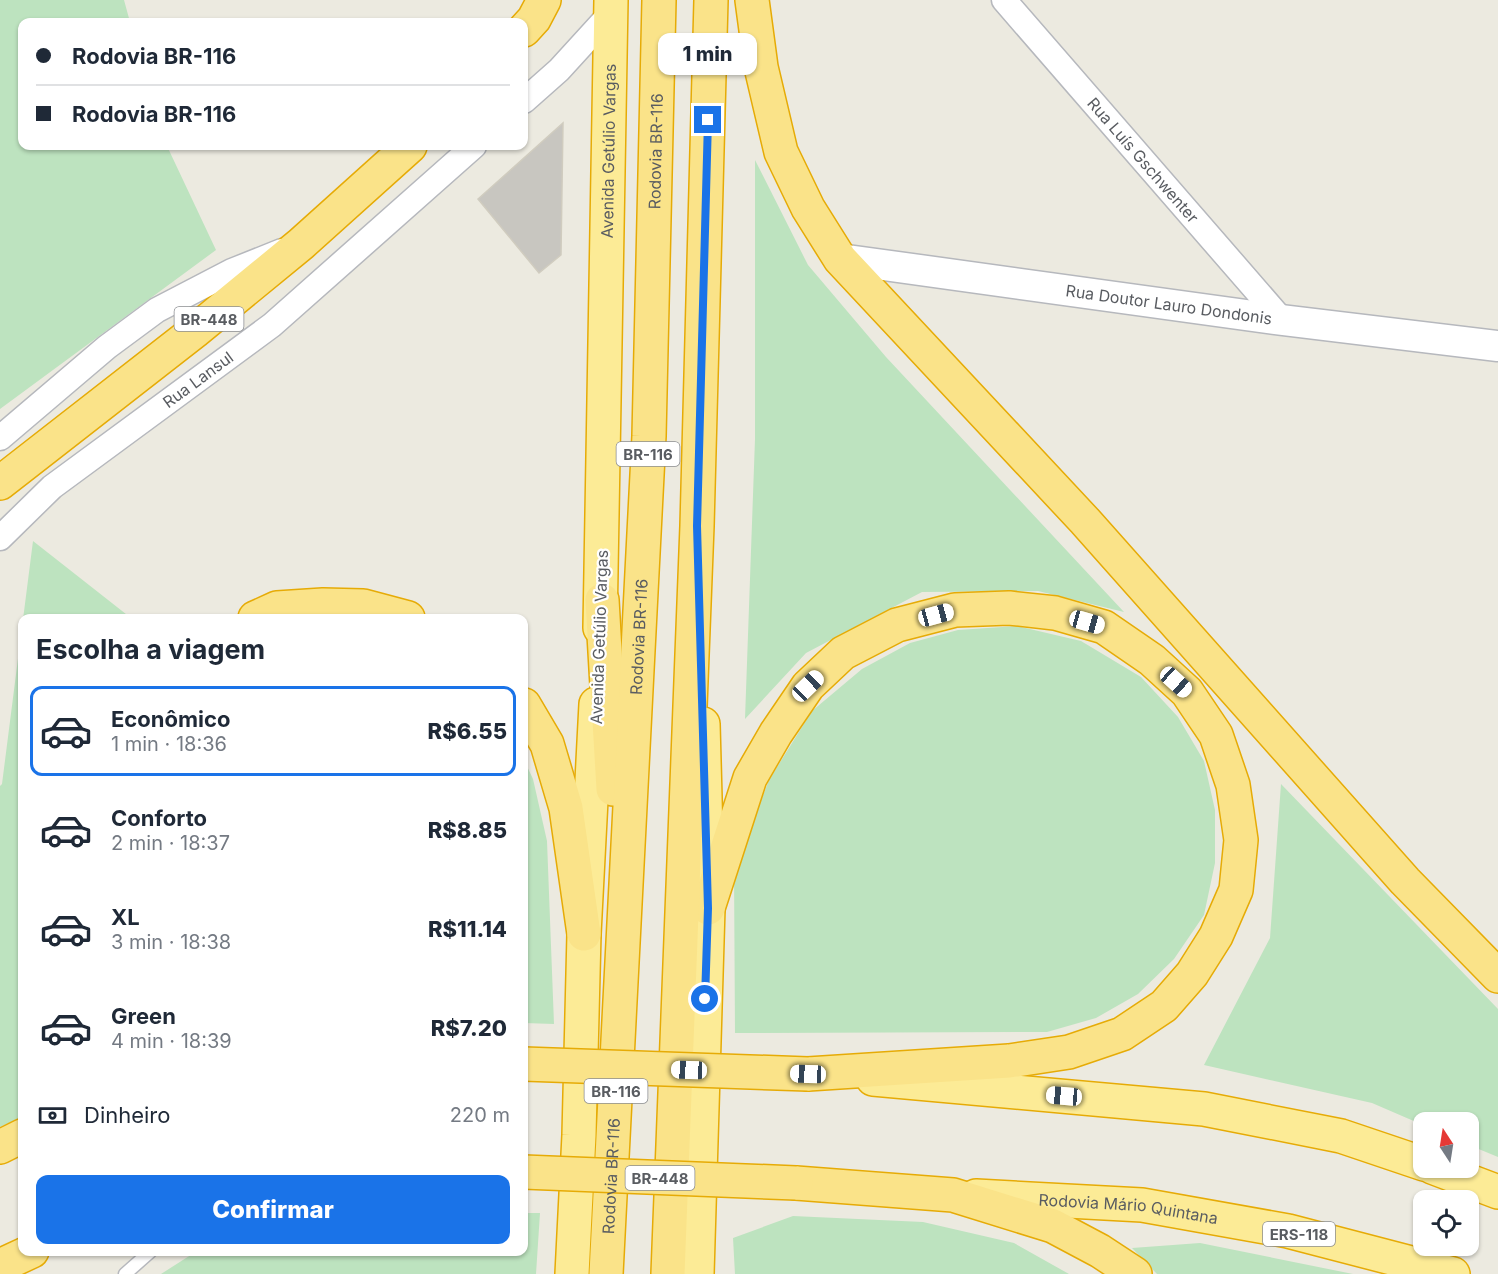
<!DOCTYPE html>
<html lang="pt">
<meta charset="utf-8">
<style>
:root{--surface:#fff;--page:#f2f2f3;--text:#1f2937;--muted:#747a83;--line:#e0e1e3;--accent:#1a73e8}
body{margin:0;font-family:Inter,sans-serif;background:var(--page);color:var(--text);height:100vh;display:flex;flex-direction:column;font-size:22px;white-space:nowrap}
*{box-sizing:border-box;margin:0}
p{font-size:20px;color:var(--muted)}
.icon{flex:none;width:33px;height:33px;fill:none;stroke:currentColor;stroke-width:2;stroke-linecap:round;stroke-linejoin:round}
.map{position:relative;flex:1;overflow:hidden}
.side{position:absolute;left:18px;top:614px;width:510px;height:642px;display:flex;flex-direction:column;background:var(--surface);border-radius:12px;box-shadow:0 2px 4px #0004}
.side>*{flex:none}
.hud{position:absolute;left:18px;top:18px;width:510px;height:132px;border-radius:12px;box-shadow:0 2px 4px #0004;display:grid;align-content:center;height:132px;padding:0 18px;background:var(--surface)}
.needle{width:39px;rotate:348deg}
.buttons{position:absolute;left:1413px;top:1112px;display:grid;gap:12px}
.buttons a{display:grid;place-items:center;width:66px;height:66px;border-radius:12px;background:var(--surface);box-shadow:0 2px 4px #0004;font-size:30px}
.end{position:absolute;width:27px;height:27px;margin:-14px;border:8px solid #1a73e8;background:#fff;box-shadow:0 0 0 3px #fff}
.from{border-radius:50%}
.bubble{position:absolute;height:42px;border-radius:12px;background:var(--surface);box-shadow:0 2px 4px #0004;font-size:20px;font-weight:800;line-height:42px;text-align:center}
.car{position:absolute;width:18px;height:36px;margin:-18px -9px;border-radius:8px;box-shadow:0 0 4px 2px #0007;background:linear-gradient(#fff 24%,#345 0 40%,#fff 0 76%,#345 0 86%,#fff 0)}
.hud b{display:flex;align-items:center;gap:21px;height:57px;font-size:22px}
.hud b+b{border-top:2px solid var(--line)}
.hud i{width:15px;height:15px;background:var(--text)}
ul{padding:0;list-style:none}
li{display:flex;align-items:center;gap:18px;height:90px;margin:0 12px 9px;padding:0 6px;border:3px solid transparent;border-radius:12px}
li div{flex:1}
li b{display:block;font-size:22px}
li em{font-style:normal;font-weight:800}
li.selected{border-color:var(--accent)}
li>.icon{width:54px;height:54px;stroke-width:1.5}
h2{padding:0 18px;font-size:27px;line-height:72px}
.pay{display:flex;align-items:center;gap:15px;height:66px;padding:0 18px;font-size:22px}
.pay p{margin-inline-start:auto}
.button{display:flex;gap:12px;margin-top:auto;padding:12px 18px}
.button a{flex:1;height:69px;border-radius:12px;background:var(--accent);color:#fff;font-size:24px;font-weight:800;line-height:69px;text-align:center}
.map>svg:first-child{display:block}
</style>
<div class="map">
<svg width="1498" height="1274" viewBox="0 0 1498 1274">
<rect width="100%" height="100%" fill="#eceae0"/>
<path fill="#bde3bf" d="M0,0h124l6,22h-108v124h145l49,104 -216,159z
M755,160l53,105 78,92 238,255 -86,-21 -116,1 -116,61 -61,66 10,-280z
M33,541l98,77h-109v499l-22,10v-341l2,-2z
M1017,626l64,15 60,36 37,40 26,44 11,49v53l-11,52 -30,44 -36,35 -42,24 -49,14 -312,1 -1,-163 35,-90 43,-69 50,-42 48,-26 48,-13z
M524,760l9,19 14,62 7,183 -30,-1z
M1281,784l217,225v148l-29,-12 -1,-23h-44l-1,3 -51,-22 -168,-38 66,-127z
M524,1213h16l-4,61h-375l36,-23h327z
M793,1216l130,6 91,21 55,31h-334l-2,-36z
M1200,1243l153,31h-196l-25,-26z"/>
<path fill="#c8c6c0" stroke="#d0ccbf" stroke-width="1.5" d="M563,123l-2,132 -22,18 -61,-74z"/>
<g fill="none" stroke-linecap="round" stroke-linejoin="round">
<g stroke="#b6b8bd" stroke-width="15">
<path id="service" d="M125,1274l26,-23"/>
</g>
<g stroke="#b6b8bd" stroke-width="27">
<g id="minor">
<path id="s1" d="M1004,0l278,320"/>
<path d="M524,101l35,-31 52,-57"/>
<path d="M0,438l107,-91 50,-37 75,-39 50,-20"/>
<path id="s2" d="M0,538l52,-51 220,-162 202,-179"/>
</g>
</g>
<g stroke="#b6b8bd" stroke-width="33">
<g id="tertiary">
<path id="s3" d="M840,259l442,61 216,26"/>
</g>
</g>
<g stroke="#e6ab06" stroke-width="36">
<g id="trunk">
<path id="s4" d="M600,628l11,-628"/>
<path d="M873,1079l331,30 137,27 83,28"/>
<path d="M1432,1167l66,25"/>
<path id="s5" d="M976,1196l166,9 146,26 165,43"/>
<path d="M572,1274l7,-139 5,-201 12,-230"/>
<path d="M697,1274l11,-366 -5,-184"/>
</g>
</g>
<g stroke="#e6ab06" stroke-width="36">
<g id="motorway">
<path d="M752,0l9,67 20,85 27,56 32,51 245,262 320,360 93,95"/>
<path d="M524,30l10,-11 10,-19"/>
<path d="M0,483l195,-152 106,-87 109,-98"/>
<path d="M602,600l11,189"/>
<path d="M255,618l22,-10 46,-3 40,1 45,12"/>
<path d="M524,705l23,39 19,64 18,126"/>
<path d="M708,908l42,-130 26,-45 32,-47 35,-33 54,-28 58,-15 54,-2 46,5 49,14 48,33 35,32 29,43 17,50 8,55 -5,50 -20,46 -24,38 -28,32 -42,28 -53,18 -60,9 -201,13"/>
<path d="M0,1147l22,-11"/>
<path d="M796,1183l157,12 100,31 47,25 35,23"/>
<path d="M0,1266l32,-15"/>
<path id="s6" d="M606,1274l43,-838 10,-436"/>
<path d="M668,1274l29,-748 14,-526"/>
</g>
</g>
<use href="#service" stroke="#fff" stroke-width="12"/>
<use href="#minor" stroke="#fff" stroke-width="24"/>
<use href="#tertiary" stroke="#fff" stroke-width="30"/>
<use href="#trunk" stroke="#fceb96" stroke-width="33"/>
<use href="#motorway" stroke="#fae389" stroke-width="33"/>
<g stroke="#e6ab06" stroke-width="36" stroke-linecap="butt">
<path id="motorway-bridge" d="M524,1064l284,10
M524,1172l272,11"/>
</g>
<use href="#motorway-bridge" stroke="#fae389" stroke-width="33"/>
</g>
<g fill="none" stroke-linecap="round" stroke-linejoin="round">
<path stroke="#1a73e8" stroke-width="8" d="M705,999l3,-91 -11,-382 11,-406"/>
</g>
<g text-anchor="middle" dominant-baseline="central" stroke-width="4.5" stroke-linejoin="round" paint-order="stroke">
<g fill="#fff" stroke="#8b8d90" stroke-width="1.5">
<rect x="174.5" y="307" width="69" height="24" rx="4.5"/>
<rect x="616.5" y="442" width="63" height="24" rx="4.5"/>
<rect x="584.5" y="1079" width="63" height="24" rx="4.5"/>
<rect x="625.5" y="1166" width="69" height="24" rx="4.5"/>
<rect x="1263" y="1222" width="72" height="24" rx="4.5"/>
</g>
<g font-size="15" font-weight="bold" fill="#595c61">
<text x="209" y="319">BR-448</text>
<text x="648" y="454">BR-116</text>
<text x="616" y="1091">BR-116</text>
<text x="660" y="1178">BR-448</text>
<text x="1299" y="1234">ERS-118</text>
</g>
<g font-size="16" fill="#595c61" stroke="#fff">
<text stroke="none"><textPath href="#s4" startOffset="477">Avenida Getúlio Vargas</textPath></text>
<text stroke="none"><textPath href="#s6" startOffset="1124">Rodovia BR-116</textPath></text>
<text stroke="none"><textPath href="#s1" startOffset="212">Rua Luís Gschwenter</textPath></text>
<text stroke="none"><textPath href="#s3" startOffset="332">Rua Doutor Lauro Dondonis</textPath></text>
<text stroke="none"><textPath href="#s2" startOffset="254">Rua Lansul</textPath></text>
<text transform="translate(599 637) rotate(-88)">Avenida Getúlio Vargas</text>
<text stroke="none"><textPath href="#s6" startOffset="638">Rodovia BR-116</textPath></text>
<text stroke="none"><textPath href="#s6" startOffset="98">Rodovia BR-116</textPath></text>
<text stroke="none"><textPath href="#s5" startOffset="153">Rodovia Mário Quintana</textPath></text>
</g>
</g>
</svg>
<div class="buttons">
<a><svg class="needle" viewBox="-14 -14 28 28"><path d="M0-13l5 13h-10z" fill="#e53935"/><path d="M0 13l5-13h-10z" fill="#747a83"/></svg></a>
<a><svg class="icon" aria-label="locate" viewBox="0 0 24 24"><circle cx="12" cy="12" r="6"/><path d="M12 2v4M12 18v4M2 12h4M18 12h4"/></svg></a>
</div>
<i class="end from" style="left:705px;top:999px"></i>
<i class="end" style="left:708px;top:120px"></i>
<div class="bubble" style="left:658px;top:33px;width:99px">1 min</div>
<i class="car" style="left:936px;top:615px;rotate:75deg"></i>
<i class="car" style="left:1087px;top:622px;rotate:106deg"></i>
<i class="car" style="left:1176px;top:682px;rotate:132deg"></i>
<i class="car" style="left:808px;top:686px;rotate:46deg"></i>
<i class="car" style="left:689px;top:1070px;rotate:272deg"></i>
<i class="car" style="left:808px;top:1074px;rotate:272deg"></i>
<i class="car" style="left:1064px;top:1096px;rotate:275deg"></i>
<div class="hud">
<b><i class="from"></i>Rodovia BR-116</b>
<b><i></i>Rodovia BR-116</b>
</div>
<section class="side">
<h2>Escolha a viagem</h2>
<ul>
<li class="selected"><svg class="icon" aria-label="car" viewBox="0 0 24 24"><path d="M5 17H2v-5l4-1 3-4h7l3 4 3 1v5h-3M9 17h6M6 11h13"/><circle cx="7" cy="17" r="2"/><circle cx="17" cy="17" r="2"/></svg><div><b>Econômico</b><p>1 min · 18:36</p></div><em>R$6.55</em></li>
<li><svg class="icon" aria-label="car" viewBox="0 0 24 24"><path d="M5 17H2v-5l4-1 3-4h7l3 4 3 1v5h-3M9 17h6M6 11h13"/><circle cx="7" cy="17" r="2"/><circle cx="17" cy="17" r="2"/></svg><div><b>Conforto</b><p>2 min · 18:37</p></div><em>R$8.85</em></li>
<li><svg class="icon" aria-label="car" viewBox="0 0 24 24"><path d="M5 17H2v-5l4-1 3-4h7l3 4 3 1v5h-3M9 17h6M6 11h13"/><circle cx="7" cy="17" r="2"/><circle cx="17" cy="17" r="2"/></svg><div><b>XL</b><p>3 min · 18:38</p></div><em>R$11.14</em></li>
<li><svg class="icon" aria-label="car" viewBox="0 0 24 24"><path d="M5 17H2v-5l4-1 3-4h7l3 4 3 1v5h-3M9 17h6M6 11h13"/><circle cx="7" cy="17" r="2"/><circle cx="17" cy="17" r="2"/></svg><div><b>Green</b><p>4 min · 18:39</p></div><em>R$7.20</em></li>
</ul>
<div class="pay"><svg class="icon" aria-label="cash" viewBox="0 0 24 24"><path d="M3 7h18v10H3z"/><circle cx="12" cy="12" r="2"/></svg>Dinheiro<p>220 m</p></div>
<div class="button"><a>Confirmar</a></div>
</section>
</div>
